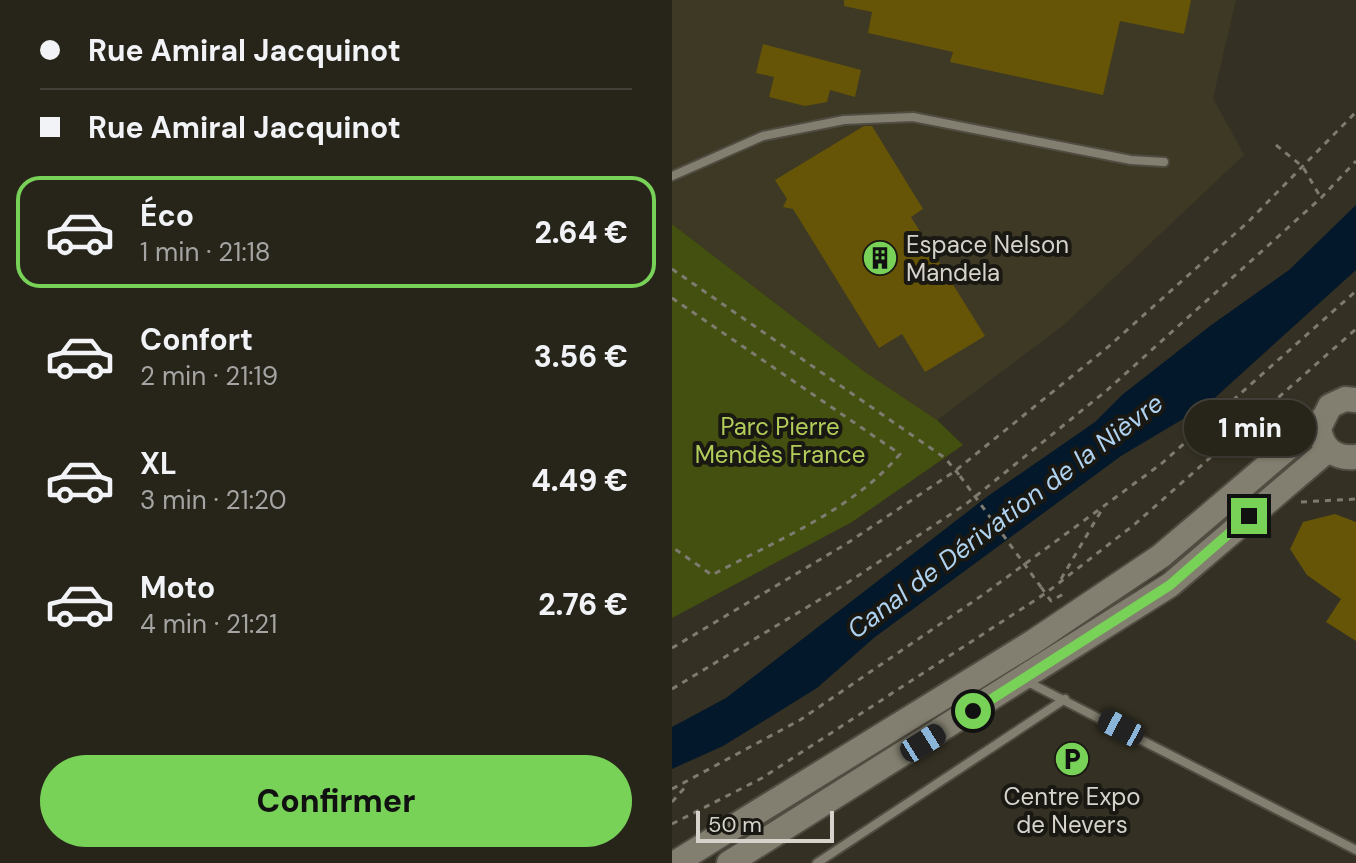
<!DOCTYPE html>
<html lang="fr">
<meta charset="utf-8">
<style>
:root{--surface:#27241a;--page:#2f2c23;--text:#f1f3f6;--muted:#a4a4a2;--line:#434139;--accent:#78d258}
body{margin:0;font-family:"DM Sans",sans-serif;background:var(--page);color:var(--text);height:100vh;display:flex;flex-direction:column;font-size:30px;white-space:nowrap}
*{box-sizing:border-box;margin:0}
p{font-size:26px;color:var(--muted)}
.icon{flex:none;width:44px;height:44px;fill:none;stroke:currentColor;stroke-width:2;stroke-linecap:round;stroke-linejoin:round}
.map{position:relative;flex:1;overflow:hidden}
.sheet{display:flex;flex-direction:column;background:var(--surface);width:672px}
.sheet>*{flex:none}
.banner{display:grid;align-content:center;height:176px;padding:0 40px;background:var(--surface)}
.scale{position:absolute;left:24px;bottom:20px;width:138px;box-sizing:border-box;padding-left:8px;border:4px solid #d5d3cb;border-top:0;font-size:22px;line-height:28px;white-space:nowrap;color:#d5d3cb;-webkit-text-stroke:6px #1a1812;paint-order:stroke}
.end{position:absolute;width:36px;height:36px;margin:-18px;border:10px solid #78d258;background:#111;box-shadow:0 0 0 4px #111}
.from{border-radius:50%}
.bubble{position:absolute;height:56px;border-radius:28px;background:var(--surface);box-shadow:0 2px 6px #0004,0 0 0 2px var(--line);font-size:26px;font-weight:800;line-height:56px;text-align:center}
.car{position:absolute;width:24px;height:48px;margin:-24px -12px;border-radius:10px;box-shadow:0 0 6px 2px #0007;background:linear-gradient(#222 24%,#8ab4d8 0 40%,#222 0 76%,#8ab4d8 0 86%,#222 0)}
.banner b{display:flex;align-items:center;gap:28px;height:76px;font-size:30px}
.banner b+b{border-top:2px solid var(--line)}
.banner i{width:20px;height:20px;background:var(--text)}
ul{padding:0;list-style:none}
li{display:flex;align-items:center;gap:24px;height:112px;margin:0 16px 12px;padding:0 24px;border:4px solid transparent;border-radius:24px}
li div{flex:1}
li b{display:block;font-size:30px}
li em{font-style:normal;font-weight:800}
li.active{border-color:var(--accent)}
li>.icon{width:72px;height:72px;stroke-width:1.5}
.action{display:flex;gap:16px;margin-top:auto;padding:16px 40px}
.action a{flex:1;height:92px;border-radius:48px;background:var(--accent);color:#111;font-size:32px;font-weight:800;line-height:92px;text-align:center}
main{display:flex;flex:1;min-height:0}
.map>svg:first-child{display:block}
</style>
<main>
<section class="sheet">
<div class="banner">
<b><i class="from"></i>Rue Amiral Jacquinot</b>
<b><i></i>Rue Amiral Jacquinot</b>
</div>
<ul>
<li class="active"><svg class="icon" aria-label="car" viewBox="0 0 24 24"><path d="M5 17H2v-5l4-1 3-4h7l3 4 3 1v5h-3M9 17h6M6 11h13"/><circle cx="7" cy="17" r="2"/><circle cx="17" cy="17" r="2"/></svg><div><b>Éco</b><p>1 min · 21:18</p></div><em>2.64 €</em></li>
<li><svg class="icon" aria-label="car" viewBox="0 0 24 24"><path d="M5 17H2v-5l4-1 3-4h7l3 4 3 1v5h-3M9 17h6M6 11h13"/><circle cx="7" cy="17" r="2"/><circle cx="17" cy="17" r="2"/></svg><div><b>Confort</b><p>2 min · 21:19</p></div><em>3.56 €</em></li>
<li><svg class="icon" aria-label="car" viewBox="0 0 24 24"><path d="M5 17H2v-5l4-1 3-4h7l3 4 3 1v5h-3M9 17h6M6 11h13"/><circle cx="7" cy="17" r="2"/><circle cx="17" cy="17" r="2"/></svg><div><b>XL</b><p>3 min · 21:20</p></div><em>4.49 €</em></li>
<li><svg class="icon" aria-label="car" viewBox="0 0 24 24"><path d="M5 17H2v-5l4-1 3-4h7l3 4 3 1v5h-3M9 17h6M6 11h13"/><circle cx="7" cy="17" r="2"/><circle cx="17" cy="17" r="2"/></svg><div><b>Moto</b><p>4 min · 21:21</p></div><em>2.76 €</em></li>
</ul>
<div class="action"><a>Confirmer</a></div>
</section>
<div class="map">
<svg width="684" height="863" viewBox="0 0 684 863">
<rect width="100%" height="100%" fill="#343023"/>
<path fill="#3e3925" d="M0,0h564l-23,98 31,57 -179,169 -128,96 -72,-48 -193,-148z"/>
<path fill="#43500f" d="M0,224l193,148 72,48 26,25 -111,77 -180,96z"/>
<path fill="#03182a" d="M684,205v65l-148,134 -87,52 -246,181 -58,51 -94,58 -51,23v-42l54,-29 262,-202 107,-74 27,-27 88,-69 79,-56z"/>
<path fill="#665506" d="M172,0h347l-7,34 -64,-13 -17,74 -153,-33 3,-10 -85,-19 4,-21 -28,-6z
M91,44l98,26 -6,27 -25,-7 -3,12 -22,4 -36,-9 5,-20 -18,-4z
M192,126h8l51,83 -12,8 74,119 -60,36 -23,-38 -23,14 -86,-139 -10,-2 4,-8 -12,-19z
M663,514l21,8v119l-30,-19 15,-23 -34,-24 -17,-26 13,-27z"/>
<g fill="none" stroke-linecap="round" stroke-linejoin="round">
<g stroke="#504c41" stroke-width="12">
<path id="service" d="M0,176l91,-40 81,-16 69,-3 218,43 33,2
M352,680l332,170
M145,863l248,-164"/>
</g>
<g stroke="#504c41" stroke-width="28">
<path id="secondary" d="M684,400l-11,-1 -15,7 -11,22c3,21 16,31 37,29
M3,863l358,-221 128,-86 160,-136
M57,863l441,-278 158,-135"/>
</g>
<path stroke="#7e7b70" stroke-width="3" stroke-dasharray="6 6" stroke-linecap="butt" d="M604,145l27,22 18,31
M0,269l273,189 15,18
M0,298l228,156c-47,56 -125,87 -188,121l-40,-28
M629,502l55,-3
M389,579l43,-73
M369,587l10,14 16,-9
M0,648l174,-104 109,-73 153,-124 140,-125 108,-110
M0,689l175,-106 119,-79 140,-113 215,-193 35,-37
M0,789l128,-69 184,-126 177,-130 195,-173
M0,802l16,-18
M0,824l90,-46 284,-185 89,-69 221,-195"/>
<use href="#service" stroke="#837f70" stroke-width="8"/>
<use href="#secondary" stroke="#837f70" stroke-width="24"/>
<path stroke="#7e7b70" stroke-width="3" stroke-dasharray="6 6" stroke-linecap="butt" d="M288,476l81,111"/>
</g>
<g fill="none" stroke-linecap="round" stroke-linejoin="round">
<path stroke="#78d258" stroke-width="10" d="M301,711l197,-126 79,-69"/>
</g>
<defs>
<g id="building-disc" transform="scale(1.8)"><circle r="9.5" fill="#78d258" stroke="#1a1812"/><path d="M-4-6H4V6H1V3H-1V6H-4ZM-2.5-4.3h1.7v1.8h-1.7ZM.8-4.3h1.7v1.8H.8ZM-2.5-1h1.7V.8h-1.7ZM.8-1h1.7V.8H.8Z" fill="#111"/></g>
<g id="parking-disc" transform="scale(1.8)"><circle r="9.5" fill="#78d258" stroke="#1a1812"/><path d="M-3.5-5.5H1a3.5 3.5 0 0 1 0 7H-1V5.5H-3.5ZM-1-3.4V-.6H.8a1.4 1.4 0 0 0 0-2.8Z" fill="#111"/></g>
</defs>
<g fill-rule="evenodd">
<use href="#building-disc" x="208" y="258"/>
<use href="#parking-disc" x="400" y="759"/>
</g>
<g text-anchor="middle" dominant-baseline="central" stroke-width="8" stroke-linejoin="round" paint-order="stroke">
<g font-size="24" fill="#d5d3cb" stroke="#1a1812" text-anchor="start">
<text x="234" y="244">Espace Nelson<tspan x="234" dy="28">Mandela</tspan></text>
<text x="400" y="796" text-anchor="middle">Centre Expo<tspan x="400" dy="28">de Nevers</tspan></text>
</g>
<g font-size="24" fill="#b3cd5b" stroke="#1a1812">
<text x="108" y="426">Parc Pierre<tspan x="108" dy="28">Mendès France</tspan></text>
</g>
<g font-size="26" font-style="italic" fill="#aed2f0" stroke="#1a1812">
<text transform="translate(333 516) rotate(-37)">Canal de Dérivation de la Nièvre</text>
</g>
</g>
</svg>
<div class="scale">50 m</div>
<i class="end from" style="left:301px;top:711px"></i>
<i class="end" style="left:577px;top:516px"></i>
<div class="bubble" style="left:512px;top:400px;width:132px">1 min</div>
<i class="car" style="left:449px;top:728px;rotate:298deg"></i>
<i class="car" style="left:251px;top:743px;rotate:58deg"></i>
</div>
</main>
